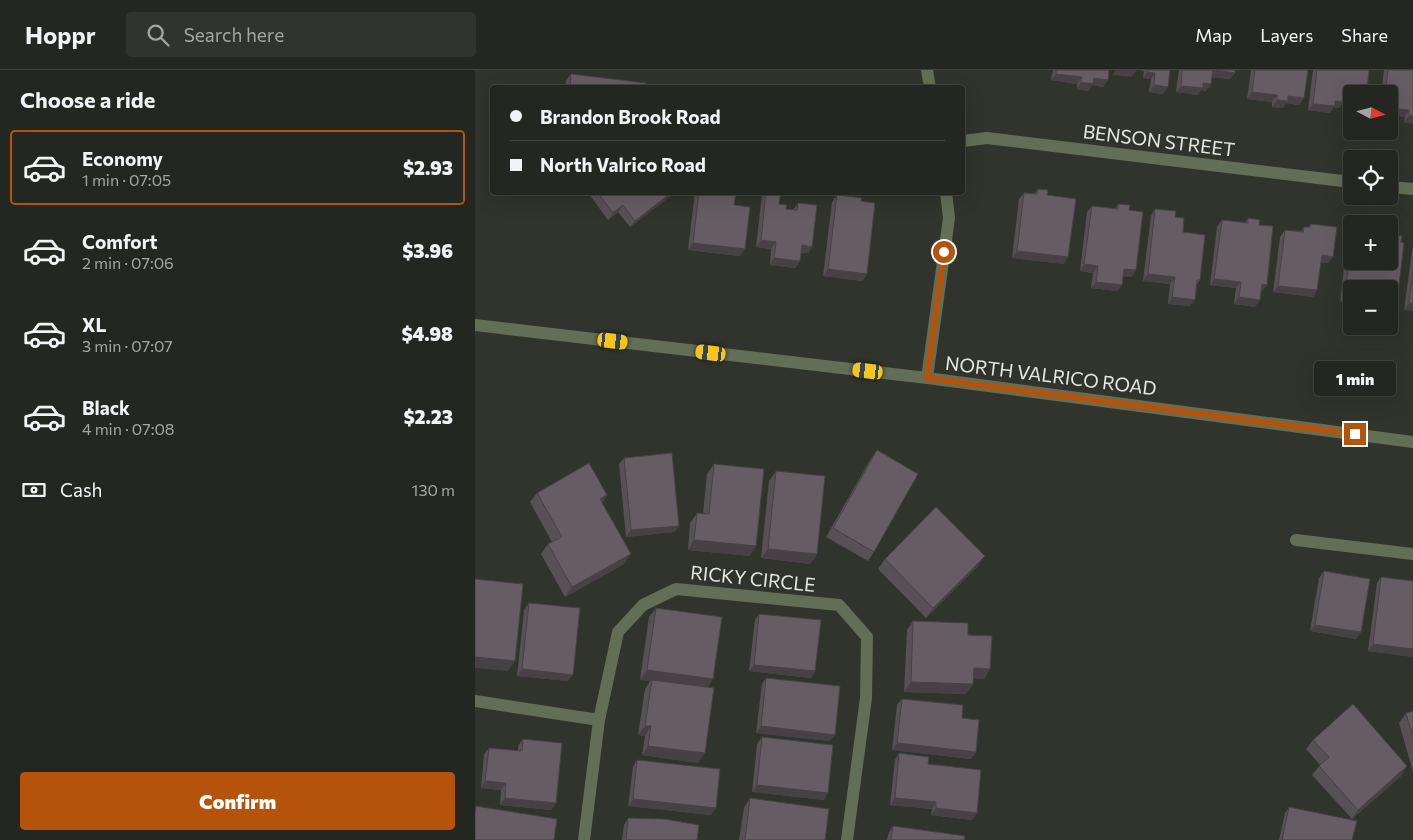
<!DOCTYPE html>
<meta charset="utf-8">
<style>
:root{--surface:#242721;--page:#30332e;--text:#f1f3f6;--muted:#a3a5a5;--line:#41443f;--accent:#b45309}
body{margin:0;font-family:Commissioner,sans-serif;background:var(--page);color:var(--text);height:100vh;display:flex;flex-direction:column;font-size:19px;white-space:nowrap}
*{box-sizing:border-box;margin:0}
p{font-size:16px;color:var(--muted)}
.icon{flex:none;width:28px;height:28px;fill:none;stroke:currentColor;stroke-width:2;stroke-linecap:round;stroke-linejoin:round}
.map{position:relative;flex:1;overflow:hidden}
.panel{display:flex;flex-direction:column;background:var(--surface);width:475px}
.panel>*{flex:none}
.top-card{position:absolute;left:15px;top:15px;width:475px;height:110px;border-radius:5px;box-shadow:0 5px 20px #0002,0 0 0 1px var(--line);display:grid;align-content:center;height:110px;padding:0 20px;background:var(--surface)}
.needle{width:32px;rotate:97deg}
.fabs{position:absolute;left:868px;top:15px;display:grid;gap:10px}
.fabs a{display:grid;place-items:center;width:55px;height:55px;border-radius:5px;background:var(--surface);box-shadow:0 5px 20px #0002,0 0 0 1px var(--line);font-size:25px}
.end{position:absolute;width:22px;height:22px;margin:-11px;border:6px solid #b45309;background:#fff;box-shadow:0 0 0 2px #fff}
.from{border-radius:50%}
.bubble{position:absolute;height:35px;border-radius:5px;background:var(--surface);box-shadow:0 5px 20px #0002,0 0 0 1px var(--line);font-size:16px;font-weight:800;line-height:35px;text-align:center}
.car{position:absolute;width:15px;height:30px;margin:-15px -8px;border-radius:6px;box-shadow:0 0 4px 1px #0007;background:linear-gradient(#f5c518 24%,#345 0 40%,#f5c518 0 76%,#345 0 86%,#f5c518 0)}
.top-card b{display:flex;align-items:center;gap:18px;height:48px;font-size:19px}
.top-card b+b{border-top:1px solid var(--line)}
.top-card i{width:12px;height:12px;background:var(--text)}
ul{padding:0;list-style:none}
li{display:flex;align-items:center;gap:15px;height:75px;margin:0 10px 8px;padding:0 10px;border:2px solid transparent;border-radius:5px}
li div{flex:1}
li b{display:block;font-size:19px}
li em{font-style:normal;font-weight:800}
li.active{border-color:var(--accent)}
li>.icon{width:45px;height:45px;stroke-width:1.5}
h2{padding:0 20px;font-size:22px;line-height:60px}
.pay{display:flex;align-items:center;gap:12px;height:55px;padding:0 20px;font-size:19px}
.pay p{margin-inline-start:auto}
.primary-button{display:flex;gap:10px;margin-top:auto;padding:10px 20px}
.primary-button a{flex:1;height:58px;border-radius:5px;background:var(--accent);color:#fff;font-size:20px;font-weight:800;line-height:58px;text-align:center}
header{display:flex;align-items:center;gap:30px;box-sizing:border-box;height:70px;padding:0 25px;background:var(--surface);border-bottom:1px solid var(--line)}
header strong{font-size:24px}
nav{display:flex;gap:28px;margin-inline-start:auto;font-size:18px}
.search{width:350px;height:45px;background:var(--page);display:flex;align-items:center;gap:12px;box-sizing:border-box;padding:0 18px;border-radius:5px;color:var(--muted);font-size:19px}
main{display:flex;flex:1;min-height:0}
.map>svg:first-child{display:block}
</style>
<header>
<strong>Hoppr</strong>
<div class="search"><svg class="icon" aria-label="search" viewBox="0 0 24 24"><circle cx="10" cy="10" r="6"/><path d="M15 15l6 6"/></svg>Search here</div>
<nav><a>Map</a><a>Layers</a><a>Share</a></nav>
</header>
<main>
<section class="panel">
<h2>Choose a ride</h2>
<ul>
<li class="active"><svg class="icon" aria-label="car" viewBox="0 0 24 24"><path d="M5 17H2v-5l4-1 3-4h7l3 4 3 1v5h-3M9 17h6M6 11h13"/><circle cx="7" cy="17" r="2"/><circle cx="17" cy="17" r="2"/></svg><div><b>Economy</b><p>1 min · 07:05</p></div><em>$2.93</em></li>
<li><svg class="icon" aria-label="car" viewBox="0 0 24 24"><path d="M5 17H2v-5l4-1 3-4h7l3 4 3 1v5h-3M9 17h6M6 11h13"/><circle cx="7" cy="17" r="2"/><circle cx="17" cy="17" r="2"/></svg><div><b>Comfort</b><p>2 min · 07:06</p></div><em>$3.96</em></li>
<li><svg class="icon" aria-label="car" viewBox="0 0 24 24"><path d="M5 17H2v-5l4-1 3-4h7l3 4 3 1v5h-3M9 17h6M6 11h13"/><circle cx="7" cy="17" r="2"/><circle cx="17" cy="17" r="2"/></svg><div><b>XL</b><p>3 min · 07:07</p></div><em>$4.98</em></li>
<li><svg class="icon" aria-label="car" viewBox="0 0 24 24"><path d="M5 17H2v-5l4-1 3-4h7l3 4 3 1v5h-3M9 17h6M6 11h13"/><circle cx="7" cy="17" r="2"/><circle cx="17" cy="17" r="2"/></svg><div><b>Black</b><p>4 min · 07:08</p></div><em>$2.23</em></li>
</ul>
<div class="pay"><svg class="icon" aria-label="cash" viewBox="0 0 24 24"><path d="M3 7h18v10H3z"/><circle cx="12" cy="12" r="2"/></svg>Cash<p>130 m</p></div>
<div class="primary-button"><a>Confirm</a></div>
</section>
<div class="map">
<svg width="938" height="770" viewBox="0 0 938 770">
<rect width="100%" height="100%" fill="#30342c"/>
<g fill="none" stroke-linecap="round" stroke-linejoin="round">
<path stroke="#626e55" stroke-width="12" d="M452,0l3,18
M488,71l24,-3 364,44
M914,117l24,2
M0,255l452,53 486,64
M452,308l22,-160 -3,-26
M821,470l117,14
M0,631l124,19
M109,770l15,-120 19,-88 25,-27 33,-16 163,16 28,32 -1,61 -19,142"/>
</g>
<path fill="#575055" d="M578,0h56l-1,10 -5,7 -11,-2 -4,6 -11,-2v-5l-26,-4z
M664,0h31l-7,24 -14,-2 2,-13 -8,-1 1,-7z
M704,0h56v3l-5,6 -18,-2 -1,7 -5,7 -5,-1 -3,5 -22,-3z
M776,0h57l-4,28 -5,7 -13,-2 -3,5 -11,-1v-5l-25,-3z
M838,0h56l-2,20 -3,4h-13l-7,1 -1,7 -4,6h-6l-3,5 -22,-3z
M909,0h29v54l-9,-2 1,-5 -16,-2v-21h-8z
M96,4l75,14h-80v-7z
M563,119l9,6 17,69 -52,-6 7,-59 5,-6 10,1z
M114,122h87l-46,35 -12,-15 -10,8 -19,-26z
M220,122h41l-2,13 11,44 -5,7 -52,-6z
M288,122h18l-2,12 7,5 7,1 5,-7 14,44 -4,6h-7l-1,8 -5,7 -25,-3 1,-16 -15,-2 6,-53z
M362,125l24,6 6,73 -5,7 -39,-5 9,-74z
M643,134l11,6 3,67 -9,-1 -1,9 -5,6 -26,-3 2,-15 -13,-2 7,-59 5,-6 23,3z
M680,139l20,8 25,63 -4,5 -6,21 -22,-2 2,-20 -27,-3 8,-65z
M773,148l11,7 8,60 -5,6h-1l-6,16 -21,-3 2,-16 -26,-3 7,-58 5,-7 23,3z
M836,154l17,39 -7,-1 -4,28 -4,7 -40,-5 7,-55 5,-7 16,1 3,-4h4z
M915,165l7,67 -5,6h-3v-19l-49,13 7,-58 4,-6v23z
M938,174v67l-9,-1z
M402,380l-3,102 -6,9 -42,-24 44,-77z
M149,388l55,68 -5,6 -48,5 -7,-73z
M239,394l36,92 -62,-6 2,-27 7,-10 6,1 4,-40z
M301,401l41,83 -7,10 -49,-6 8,-77z
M62,423l70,2 -5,8 22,61 -59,33 -24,-43 7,-10 4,-2 -22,-40z
M410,489l93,7 -52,52 -48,-49z
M849,501l37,61 -5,7 -46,-8 9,-53z
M906,507l32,80 -45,-6 9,-68z
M54,533l39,78 -51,-5 7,-66z
M181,538l57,71 -5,8 -10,76 -56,-8 3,-19 -7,-1 7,-46 5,-8 -10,-1 9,-63z
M284,544l56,57 -4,7 -62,-7 6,-51z
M438,551l55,14 22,34 -6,10 -11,-1v6l-7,10 -62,-2 3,-62z
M291,608l64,63 -74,-8 6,-49z
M427,629l60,19 14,34 -5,7 -79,-9 5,-45z
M938,641v61l-14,-49 7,-10z
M287,667l62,63 -72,-8 5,-48z
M48,669l33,64 -5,7 -51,-5 1,-15 -20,-2 3,-34 5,-6 29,3v-5z
M838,670l88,36 -49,43 -40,-44 8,-10 -14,-16z
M424,683l29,11 49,49 -5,7 -41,-5 1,-6 -42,-4 5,-45z
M162,690l74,55 -83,-9 5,-39z
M275,728l75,42h-86l5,-32z
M814,737l63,33h-73l6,-27z
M153,748l69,22h-75l2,-15z
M418,756l71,14h-77l2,-8z"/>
<path fill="#474145" d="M641,0h21l-5,7 -20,-2z
M738,0l22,3 -5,6 -22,-2z
M672,2l8,1 -4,6 -8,-1z
M581,4l26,3 -5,7 -26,-4z
M619,8l14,2 -5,7 -11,-2 -4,6 -11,-2 4,-7z
M728,13l8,1 -5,7 -5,-1 -3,5 -22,-3 5,-6z
M679,15l14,2 -5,7 -14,-2z
M870,18l22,2 -3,4h-13v2l-11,-2z
M777,22l25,3 -5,7 -25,-3z
M813,26l16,2 -5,7 -13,-2 -3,5 -11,-1 5,-7z
M860,31l8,1 -4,6h-6l-3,5 -22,-3 5,-6z
M914,38l20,2 -4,7 -16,-2z
M934,46h4v8l-9,-2z
M197,122h4l-46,35 5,-6z
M148,135l-5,7 -10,8 5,-7z
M286,170l15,2 -5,7 -15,-2z
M218,173l52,6 -5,7 -52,-6z
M327,175l10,2 -4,6 -11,-1z
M542,181l51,6 -4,7 -52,-6z
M847,185l11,2 -5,6 -11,-1z
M299,188l26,3 -5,7 -25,-3z
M609,194l14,2 -5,7 -13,-2z
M353,199l39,5 -5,7 -39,-5z
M649,199l12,1 -4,7 -13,-1z
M673,204l27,3 -5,7 -27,-3z
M739,209l27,3 -5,6 -26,-3z
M621,212l26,3 -5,6 -26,-3z
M787,214l5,1 -5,6h-5z
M803,216l39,4 -4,7 -40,-5z
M870,225l6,1v7l-11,-1z
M697,227l23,3 -5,6 -22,-2z
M764,227l21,3 -5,7 -21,-3z
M914,231l8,1 -5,6h-3z
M934,233l4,1v7l-9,-1z
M132,425l-6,10 -1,-6z
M204,456l-5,6 -48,5 5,-7z
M219,470l62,6 -6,10 -62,-6z
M293,479l49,5 -7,10 -49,-6z
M156,484l-7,10 -59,33 7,-10z
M510,486l-7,10 -52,52 7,-10z
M840,555l46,7 -5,7 -46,-8z
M898,574l40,5v8l-45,-6z
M0,587l40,4 -7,10 -33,-3z
M279,595l61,6 -4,7 -62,-7z
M499,598l16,1 -6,10 -17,-1z
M47,599l51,6 -5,6 -51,-5z
M172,600l66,9 -7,10 -54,-9 -2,1 -10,-1z
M436,612l62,2 -7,10 -62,-2z
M170,656h6l-6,10 -7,-1z
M286,656l74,9 -5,6 -74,-8z
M422,673l79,9 -5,7 -79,-9z
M173,676l57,7 -7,10 -56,-8z
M932,696l-6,10 -49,43 6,-9z
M10,711l21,2 -5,7 -20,-2z
M282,715l71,8 -4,7 -72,-8z
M30,728l51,5 -5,7 -51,-5z
M420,728l41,4 -4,7 -42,-4z
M158,729l83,9 -5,7 -83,-9z
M461,738l41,5 -5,7 -41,-5z"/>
<path fill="#655d63" stroke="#474145" d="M581,0h53l-1,10 -14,-2 -1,6 -12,-2 1,-5 -26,-3z
M673,0h22l-2,17 -14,-2 1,-12 -8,-1z
M707,0h31l-2,14 -8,-1v5l-22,-2z
M738,0h22v3z
M780,0h53l-4,28 -16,-2v5l-11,-1v-5l-25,-3z
M842,0h52l-2,20 -22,-2 -2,14 -8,-1v5l-22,-2z
M913,0h25v46h-4v-6l-20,-2v-14h-4z
M96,4l75,9v5h-76z
M563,119l10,1 -1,5 29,4 -8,58 -51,-6 7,-58 13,1z
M122,122h75l-37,29 -12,-16 -10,8z
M224,122h37l-2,13 16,2 -5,42 -52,-6z
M291,122h15l-2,12 8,1 -1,4 11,1 1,-7 19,2 -5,42 -10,-2 -2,16 -26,-3 2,-16 -15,-2z
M362,125l25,3 -1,3 14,2 -8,71 -39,-5z
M643,134l12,1 -1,5 14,2 -7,58 -12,-1 -2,16 -26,-3 2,-16 -14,-2 8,-58 26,3z
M680,139l21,2 -1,6 9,1 -1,14 22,3 -5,45h-3l-2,20 -23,-3 3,-20 -27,-3z
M773,148l12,2 -1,5 14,1 -6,59 -5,-1 -2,16 -21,-3 2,-15 -27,-3 8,-59 26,3z
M836,154l26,3 -4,30 -11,-2 -5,35 -39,-4 7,-56 18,2 1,-5h6z
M915,165l12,1 -1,6 3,1 -7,59 -8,-1v-12h-38v7l-6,-1 6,-51v17h38v-25h1z
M938,202v32l-4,-1z
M402,380l41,24 -44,78 -41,-24z
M197,383l7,73 -48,4 -7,-72z
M114,393l18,32 -7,4 31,55 -59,33 -24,-43 14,-7 -25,-44z
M239,394l50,5 -8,77 -62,-6 3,-27 12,1z
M301,401l49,5 -8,78 -49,-5z
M461,437l49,49 -52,52 -48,-49z
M849,501l46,8 -9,53 -46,-7z
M906,507l32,4v68l-40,-5z
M0,509l48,5 -8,77 -40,-4z
M54,533l51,5 -7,67 -51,-6z
M181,538l66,9 -9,62 -66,-9z
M284,544l62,6 -6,51 -61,-6z
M438,551l55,2v12l24,1 -2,33 -16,-1 -1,16 -62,-2z
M291,608l74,8 -5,49 -74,-9z
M177,610l62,8 -9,65 -57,-7 3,-20h-6z
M427,629l61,6 -1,13 17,2 -3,32 -79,-9z
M878,634l54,62 -49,44 -39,-44 10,-9 -16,-17z
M938,641v27l-7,-25z
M287,667l71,8 -5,48 -71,-8z
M48,669l39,4 -6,60 -51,-5 1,-15 -21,-2 4,-33 33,3z
M424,683l30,4 -1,7 53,6 -4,43 -41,-5v-6l-41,-4z
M162,690l83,9 -4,39 -83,-9z
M275,728l79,11 -4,31h-80z
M1,736l81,13 -3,21h-79v-27z
M814,737l68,14 -5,19h-70z
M153,748l36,1 35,6 -2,15h-71z
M418,756l72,10 -1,4h-73z"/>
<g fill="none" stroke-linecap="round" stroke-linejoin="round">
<path stroke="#b45309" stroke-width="6" d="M469,182l-17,126 428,56"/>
</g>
<g text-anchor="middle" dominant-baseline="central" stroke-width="4" stroke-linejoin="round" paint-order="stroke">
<g font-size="19" fill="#e3e6e1" stroke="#30342c">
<text transform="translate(684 70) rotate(7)">BENSON STREET</text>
<text transform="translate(576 305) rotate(7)">NORTH VALRICO ROAD</text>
<text transform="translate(278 508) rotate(6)">RICKY CIRCLE</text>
</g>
</g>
</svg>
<div class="fabs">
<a><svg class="needle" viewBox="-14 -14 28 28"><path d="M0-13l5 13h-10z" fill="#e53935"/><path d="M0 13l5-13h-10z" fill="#a3a5a5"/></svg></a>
<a><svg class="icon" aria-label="locate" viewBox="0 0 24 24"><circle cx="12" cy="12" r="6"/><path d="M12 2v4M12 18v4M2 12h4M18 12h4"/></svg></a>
<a>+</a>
<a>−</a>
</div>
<i class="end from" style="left:469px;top:182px"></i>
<i class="end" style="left:880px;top:364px"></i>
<div class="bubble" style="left:839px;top:291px;width:82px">1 min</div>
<i class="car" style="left:138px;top:271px;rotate:97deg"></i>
<i class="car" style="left:236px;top:283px;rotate:277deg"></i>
<i class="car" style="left:393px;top:301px;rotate:277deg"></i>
<div class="top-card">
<b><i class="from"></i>Brandon Brook Road</b>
<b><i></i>North Valrico Road</b>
</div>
</div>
</main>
